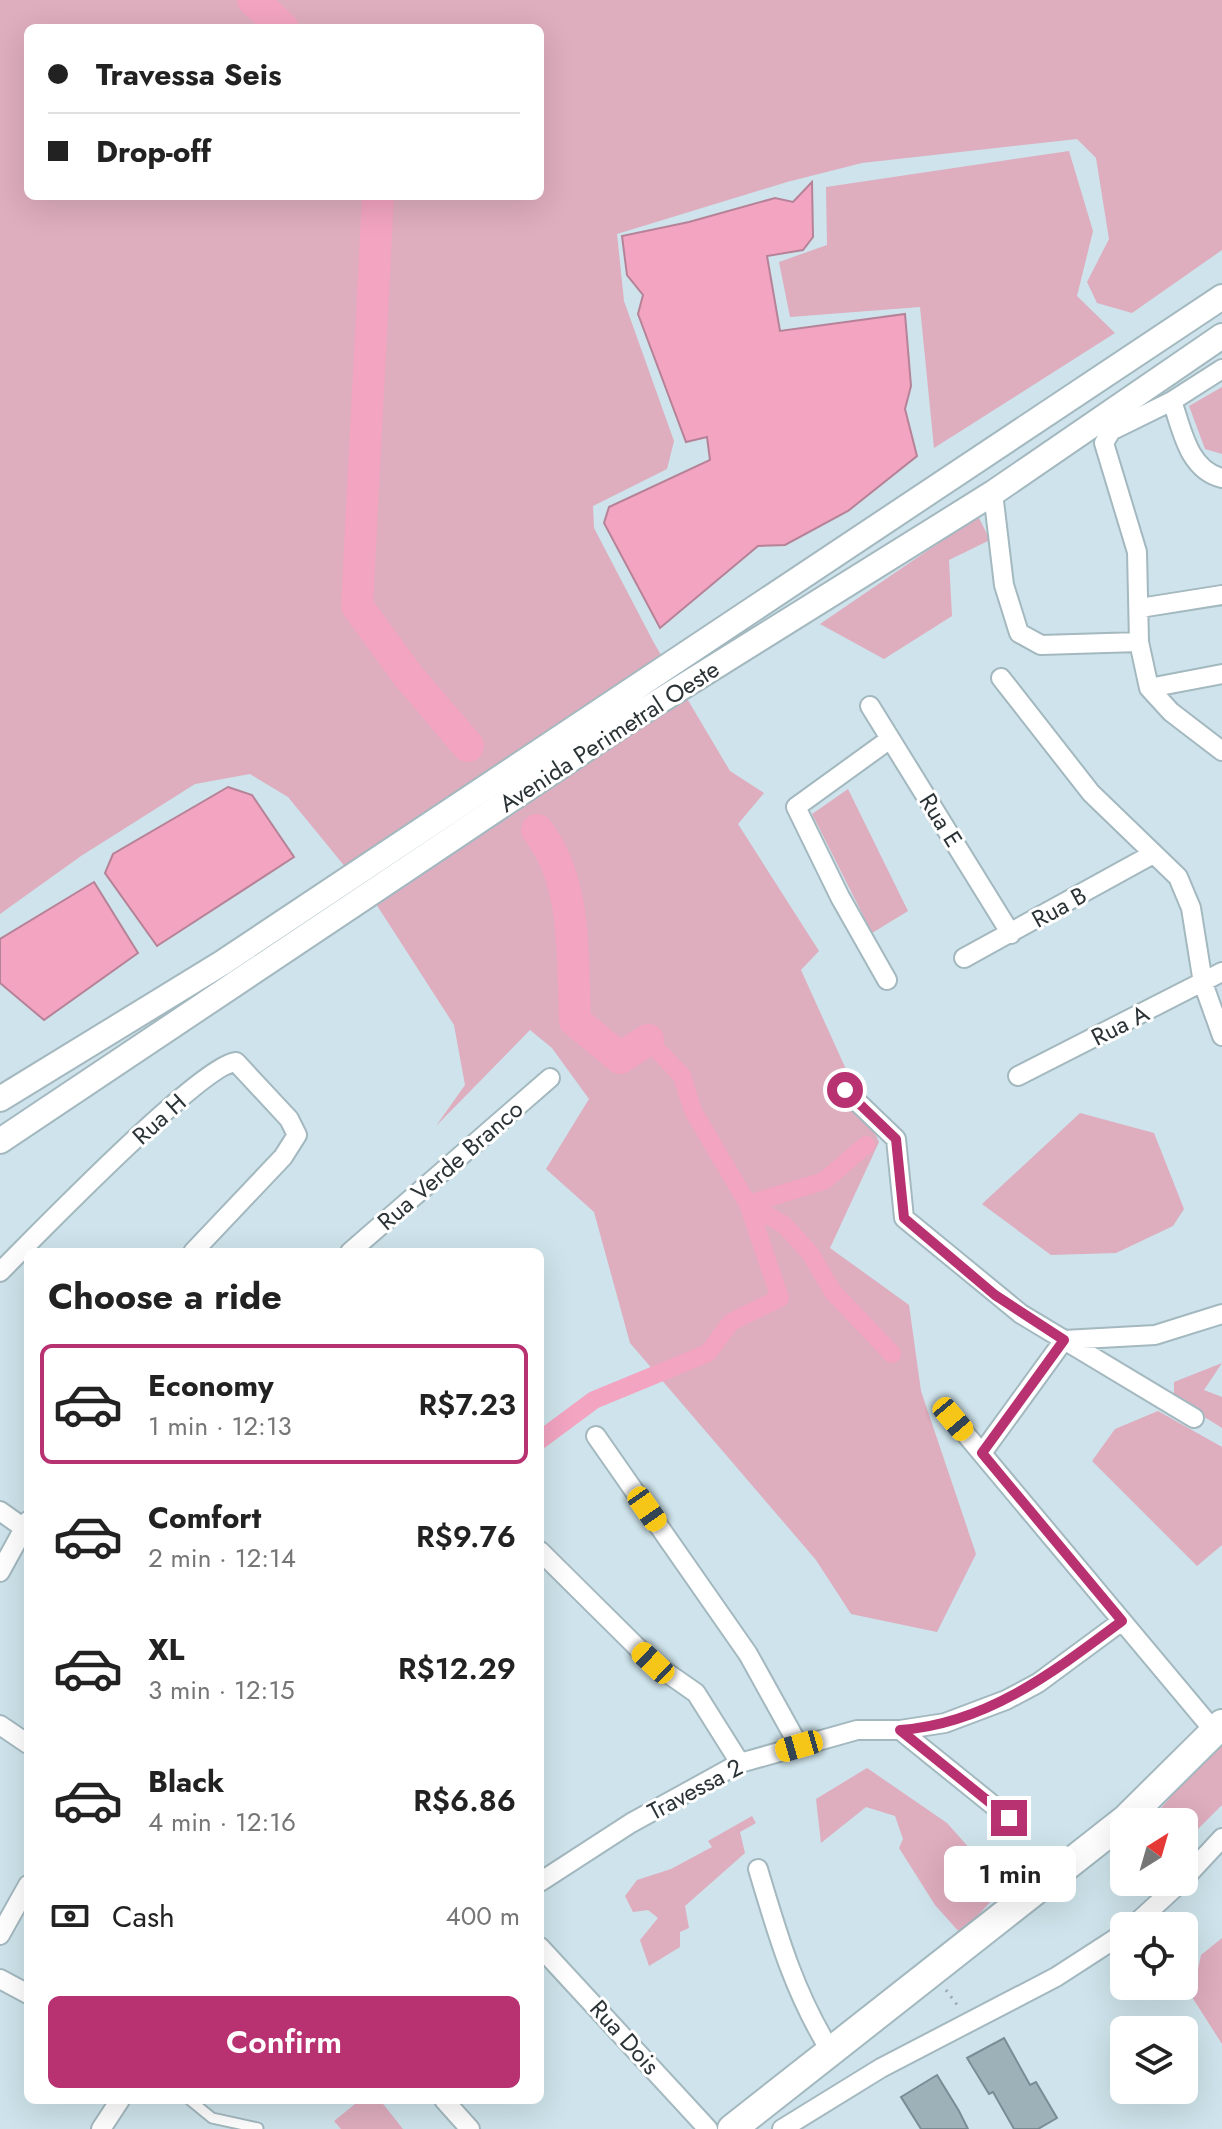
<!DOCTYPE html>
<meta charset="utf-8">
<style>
:root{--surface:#fff;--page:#f2f2f2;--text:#222;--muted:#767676;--line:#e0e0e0;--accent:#b83171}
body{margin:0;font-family:Jost,sans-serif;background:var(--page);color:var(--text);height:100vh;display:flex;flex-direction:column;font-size:30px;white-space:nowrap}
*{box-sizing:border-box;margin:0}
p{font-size:26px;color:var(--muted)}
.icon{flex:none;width:44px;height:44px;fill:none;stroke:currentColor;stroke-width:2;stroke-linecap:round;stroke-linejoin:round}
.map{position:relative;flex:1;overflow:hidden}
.panel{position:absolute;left:24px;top:1248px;width:520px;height:856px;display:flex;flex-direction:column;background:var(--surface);border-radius:12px;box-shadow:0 8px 32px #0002}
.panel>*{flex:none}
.guide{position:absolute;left:24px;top:24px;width:520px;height:176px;border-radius:12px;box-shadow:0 8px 32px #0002;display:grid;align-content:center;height:176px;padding:0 24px;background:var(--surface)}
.needle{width:52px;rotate:37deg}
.fabs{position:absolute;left:1110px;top:1808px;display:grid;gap:16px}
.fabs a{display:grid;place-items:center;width:88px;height:88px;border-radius:12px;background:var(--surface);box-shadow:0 8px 32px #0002;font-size:40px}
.end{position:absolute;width:36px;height:36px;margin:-18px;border:10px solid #b83171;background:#fff;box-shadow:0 0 0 4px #fff}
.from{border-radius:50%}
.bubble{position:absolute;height:56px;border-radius:12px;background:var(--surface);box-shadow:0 8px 32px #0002;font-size:26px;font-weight:600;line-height:56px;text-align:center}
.car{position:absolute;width:24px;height:48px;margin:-24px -12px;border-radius:10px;box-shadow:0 0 6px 2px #0007;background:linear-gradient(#f5c518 24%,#345 0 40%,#f5c518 0 76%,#345 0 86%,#f5c518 0)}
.guide b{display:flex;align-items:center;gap:28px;height:76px;font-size:30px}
.guide b+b{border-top:2px solid var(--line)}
.guide i{width:20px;height:20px;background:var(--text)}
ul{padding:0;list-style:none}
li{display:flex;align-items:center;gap:24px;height:120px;margin:0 16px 12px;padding:0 8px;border:4px solid transparent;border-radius:12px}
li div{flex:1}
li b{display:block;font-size:30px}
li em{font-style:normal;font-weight:600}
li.active{border-color:var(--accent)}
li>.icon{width:72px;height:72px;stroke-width:1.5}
h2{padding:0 24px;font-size:36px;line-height:96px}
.pay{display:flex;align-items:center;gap:20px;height:88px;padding:0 24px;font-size:30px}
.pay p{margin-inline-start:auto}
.button{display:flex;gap:16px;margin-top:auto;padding:16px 24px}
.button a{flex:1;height:92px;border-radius:12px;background:var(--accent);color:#fff;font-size:32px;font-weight:600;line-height:92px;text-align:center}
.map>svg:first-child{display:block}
</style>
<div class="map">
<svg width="1222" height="2129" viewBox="0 0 1222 2129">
<rect width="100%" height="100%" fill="#cee3eb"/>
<path fill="#deadbe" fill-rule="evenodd" d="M0,0h1222v250l-90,63 -35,-10 -10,-21 22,-43 -13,-81 -19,-19 -215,24 -75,19 -170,52 7,67 50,140 -7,28 -74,37 1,22 60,115 76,128 34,22 -26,31 81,127 -18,19 78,172 -49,106 79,57 12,86 55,163 -39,78 -86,-18 -35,-54 -186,-217 -36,-131 -48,-43 43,-70 -37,-51 -22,-18 -94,96 29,-41 -11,-60 -76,-118 -90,-110 -38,-23 -55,10 -114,72 -81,58zM28,28h512v168h-512z
M1069,151l24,80 -16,65 38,37 -181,115 -14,-141 -130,10 -11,-55 48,-17 -1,-58z
M1222,387v67l-17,-5 -16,-43z
M978,516l12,24 -41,20 3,56 -68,43 -64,-35z
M848,789l60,122 -36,22 -60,-119z
M1080,1113l74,20 30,76 -11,17 -57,27 -65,2 -69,-51z
M1222,1363l-18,27 18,7v31l-48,-30v-16z
M1158,1411l64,36v98l-25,21 -105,-105 23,-32z
M1222,1738v67l-37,37 -1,-20h-21l-8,-7z
M867,1768l80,55 57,64 -43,47 -26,-29 -36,-57 4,-9 -8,-23 -29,-9 -45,36 -5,-44z
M752,1816l4,7 -16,9 5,21 -60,53 4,22 -9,4v15l-31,19 -9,-26 18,-22 -10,-8 -15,2 -8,-16 12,-16 34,-11 41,-22 -4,-6z
M1222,1938v106l-30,-47 9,-42z
M360,2100h20l23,29h-62l-7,-8z"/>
<path fill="#f2a4c0" stroke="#b68297" stroke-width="2" d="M812,182l1,55 -10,13 -36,6 13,75 125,-17 6,72 -6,23 12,47 -69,55 -63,34 -27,1 -98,82 -56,-105 5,-16 101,-47 -3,-23 -21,5 -48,-128 5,-19 -16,-20 -5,-39 67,-14 86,-24 18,4z
M228,787l24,8 42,62 -137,89 -52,-73 8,-19z
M94,882l44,71 -94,67 -44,-37v-44z"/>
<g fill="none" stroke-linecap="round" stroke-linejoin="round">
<path stroke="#f2a4c0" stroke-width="18" d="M748,1204l36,21 26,28 23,39 59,62
M748,1204l76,-23 42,-36
M540,1440l54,-40 114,-47 23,-31 49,-24 -32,-94 -55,-93 -11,-35 -34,-36"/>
<path stroke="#f2a4c0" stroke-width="32" d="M253,0l30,28
M378,196l-21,410 52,71 59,69
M537,830c41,52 35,127 38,191l45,37 28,-18"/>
</g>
<path fill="#9cb1b8" stroke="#798d94" stroke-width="2" d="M1004,2038l26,47 6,-3 21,36 -19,11h-24l-21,-37 -4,2 -22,-36z
M937,2075l22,36 9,18h-47l-20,-32z"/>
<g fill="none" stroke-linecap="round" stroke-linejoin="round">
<g stroke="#a3b8bf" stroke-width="13">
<path id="service" d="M190,2100l22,18 46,10"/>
</g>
<g stroke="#a3b8bf" stroke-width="22">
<path id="minor" d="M1222,369l-50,32 -61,30 -7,12 33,109 2,90 10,46 22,24 51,39
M1172,401c10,28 16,69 50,77
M993,493l11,92 15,48 22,12 98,-3
M1140,608l82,-13
M1001,678l90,115 87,84 13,31 12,75 19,53
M1149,688l73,-14
M870,706l141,228
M964,958l189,-104
M887,980l-47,-83 -44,-90 94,-68
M1018,1076l204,-104
M845,1090l51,49 8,79 117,96 173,104
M350,1252l200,-174
M0,1272c34,-34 202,-208 236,-210l53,57 8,16 -14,22 -90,95
M1064,1340l91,-5 67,-21
M953,1419l262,313
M596,1436l152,218 51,92
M982,1453l82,-113
M0,1511l24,17
M540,1551l113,112 43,30 44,70
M0,1572l28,-51
M0,1725l28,19
M900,1730l109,88
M758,1869c20,67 36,123 73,183
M1184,1879l38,-41
M540,1882l91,-59 109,-60 117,-33h43l45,-7 61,-23 32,-17 84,-62
M1133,1926l48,-44
M0,1935l28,-50
M540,1947l168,182
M0,1979l28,15
M444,2100l26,29
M101,2129l19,-29
M782,2129l99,-61 175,-91 68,-44"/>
</g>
<g stroke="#a3b8bf" stroke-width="28">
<path id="secondary" d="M0,1099l222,-136 1000,-666
M0,1141l634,-424 359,-224 229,-157"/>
</g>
<g stroke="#a3b8bf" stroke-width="32">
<path id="primary" d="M732,2129l394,-310 96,-95"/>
</g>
<path stroke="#98a8af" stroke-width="3" stroke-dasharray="2 6" stroke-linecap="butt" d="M946,1990l12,16"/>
<use href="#service" stroke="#fff" stroke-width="9"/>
<use href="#minor" stroke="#fff" stroke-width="18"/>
<use href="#secondary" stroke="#fff" stroke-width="24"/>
<use href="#primary" stroke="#fff" stroke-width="28"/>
</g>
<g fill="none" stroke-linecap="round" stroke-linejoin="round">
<path stroke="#b83171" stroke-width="10" d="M845,1090l51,49 8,79 91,77 69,45 -82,113 140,168c-67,50 -135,103 -222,109l109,88"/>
</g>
<g text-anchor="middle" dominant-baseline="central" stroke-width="6" stroke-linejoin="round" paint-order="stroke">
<g font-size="24" fill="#2b3336" stroke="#fff">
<text transform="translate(609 736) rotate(-33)">Avenida Perimetral Oeste</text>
<text transform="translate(941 820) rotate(58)">Rua E</text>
<text transform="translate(1059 907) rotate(-29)">Rua B</text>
<text transform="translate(1120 1025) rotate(-27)">Rua A</text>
<text transform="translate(159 1119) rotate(-42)">Rua H</text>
<text transform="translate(450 1165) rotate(-41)">Rua Verde Branco</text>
<text transform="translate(695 1789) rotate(-28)">Travessa 2</text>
<text transform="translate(625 2037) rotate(48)">Rua Dois</text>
</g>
</g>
</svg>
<div class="fabs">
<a><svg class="needle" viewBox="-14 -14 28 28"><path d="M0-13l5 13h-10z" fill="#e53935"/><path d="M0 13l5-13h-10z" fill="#767676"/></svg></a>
<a><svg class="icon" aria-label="locate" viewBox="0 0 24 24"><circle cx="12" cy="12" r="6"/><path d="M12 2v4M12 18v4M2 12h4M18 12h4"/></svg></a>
<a><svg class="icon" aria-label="layers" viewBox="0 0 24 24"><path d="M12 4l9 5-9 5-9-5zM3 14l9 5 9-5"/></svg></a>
</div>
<i class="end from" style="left:845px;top:1090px"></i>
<i class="end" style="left:1009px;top:1818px"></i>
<div class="bubble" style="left:944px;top:1846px;width:132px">1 min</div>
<i class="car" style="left:953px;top:1419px;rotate:140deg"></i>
<i class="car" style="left:647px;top:1509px;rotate:145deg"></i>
<i class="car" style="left:653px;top:1663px;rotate:313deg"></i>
<i class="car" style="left:799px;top:1746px;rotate:254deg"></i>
<div class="guide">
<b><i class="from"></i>Travessa Seis</b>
<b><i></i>Drop-off</b>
</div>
<section class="panel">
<h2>Choose a ride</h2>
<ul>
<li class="active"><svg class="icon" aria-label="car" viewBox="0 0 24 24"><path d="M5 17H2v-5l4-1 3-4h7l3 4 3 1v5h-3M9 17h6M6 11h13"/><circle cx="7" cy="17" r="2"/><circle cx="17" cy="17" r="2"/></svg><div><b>Economy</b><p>1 min · 12:13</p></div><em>R$7.23</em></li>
<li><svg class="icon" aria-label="car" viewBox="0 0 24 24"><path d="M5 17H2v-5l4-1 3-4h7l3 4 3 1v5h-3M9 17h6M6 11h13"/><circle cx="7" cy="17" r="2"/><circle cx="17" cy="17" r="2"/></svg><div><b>Comfort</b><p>2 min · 12:14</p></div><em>R$9.76</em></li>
<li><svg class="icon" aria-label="car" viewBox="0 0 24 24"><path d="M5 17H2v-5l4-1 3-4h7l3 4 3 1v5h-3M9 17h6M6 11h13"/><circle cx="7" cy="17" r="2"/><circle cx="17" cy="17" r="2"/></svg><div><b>XL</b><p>3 min · 12:15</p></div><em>R$12.29</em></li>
<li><svg class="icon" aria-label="car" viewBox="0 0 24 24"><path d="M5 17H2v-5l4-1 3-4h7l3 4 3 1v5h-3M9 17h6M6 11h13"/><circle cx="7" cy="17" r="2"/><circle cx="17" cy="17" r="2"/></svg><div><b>Black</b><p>4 min · 12:16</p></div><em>R$6.86</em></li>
</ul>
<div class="pay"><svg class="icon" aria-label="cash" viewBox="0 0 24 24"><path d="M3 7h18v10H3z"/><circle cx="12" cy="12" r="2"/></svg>Cash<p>400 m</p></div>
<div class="button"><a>Confirm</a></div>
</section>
</div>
